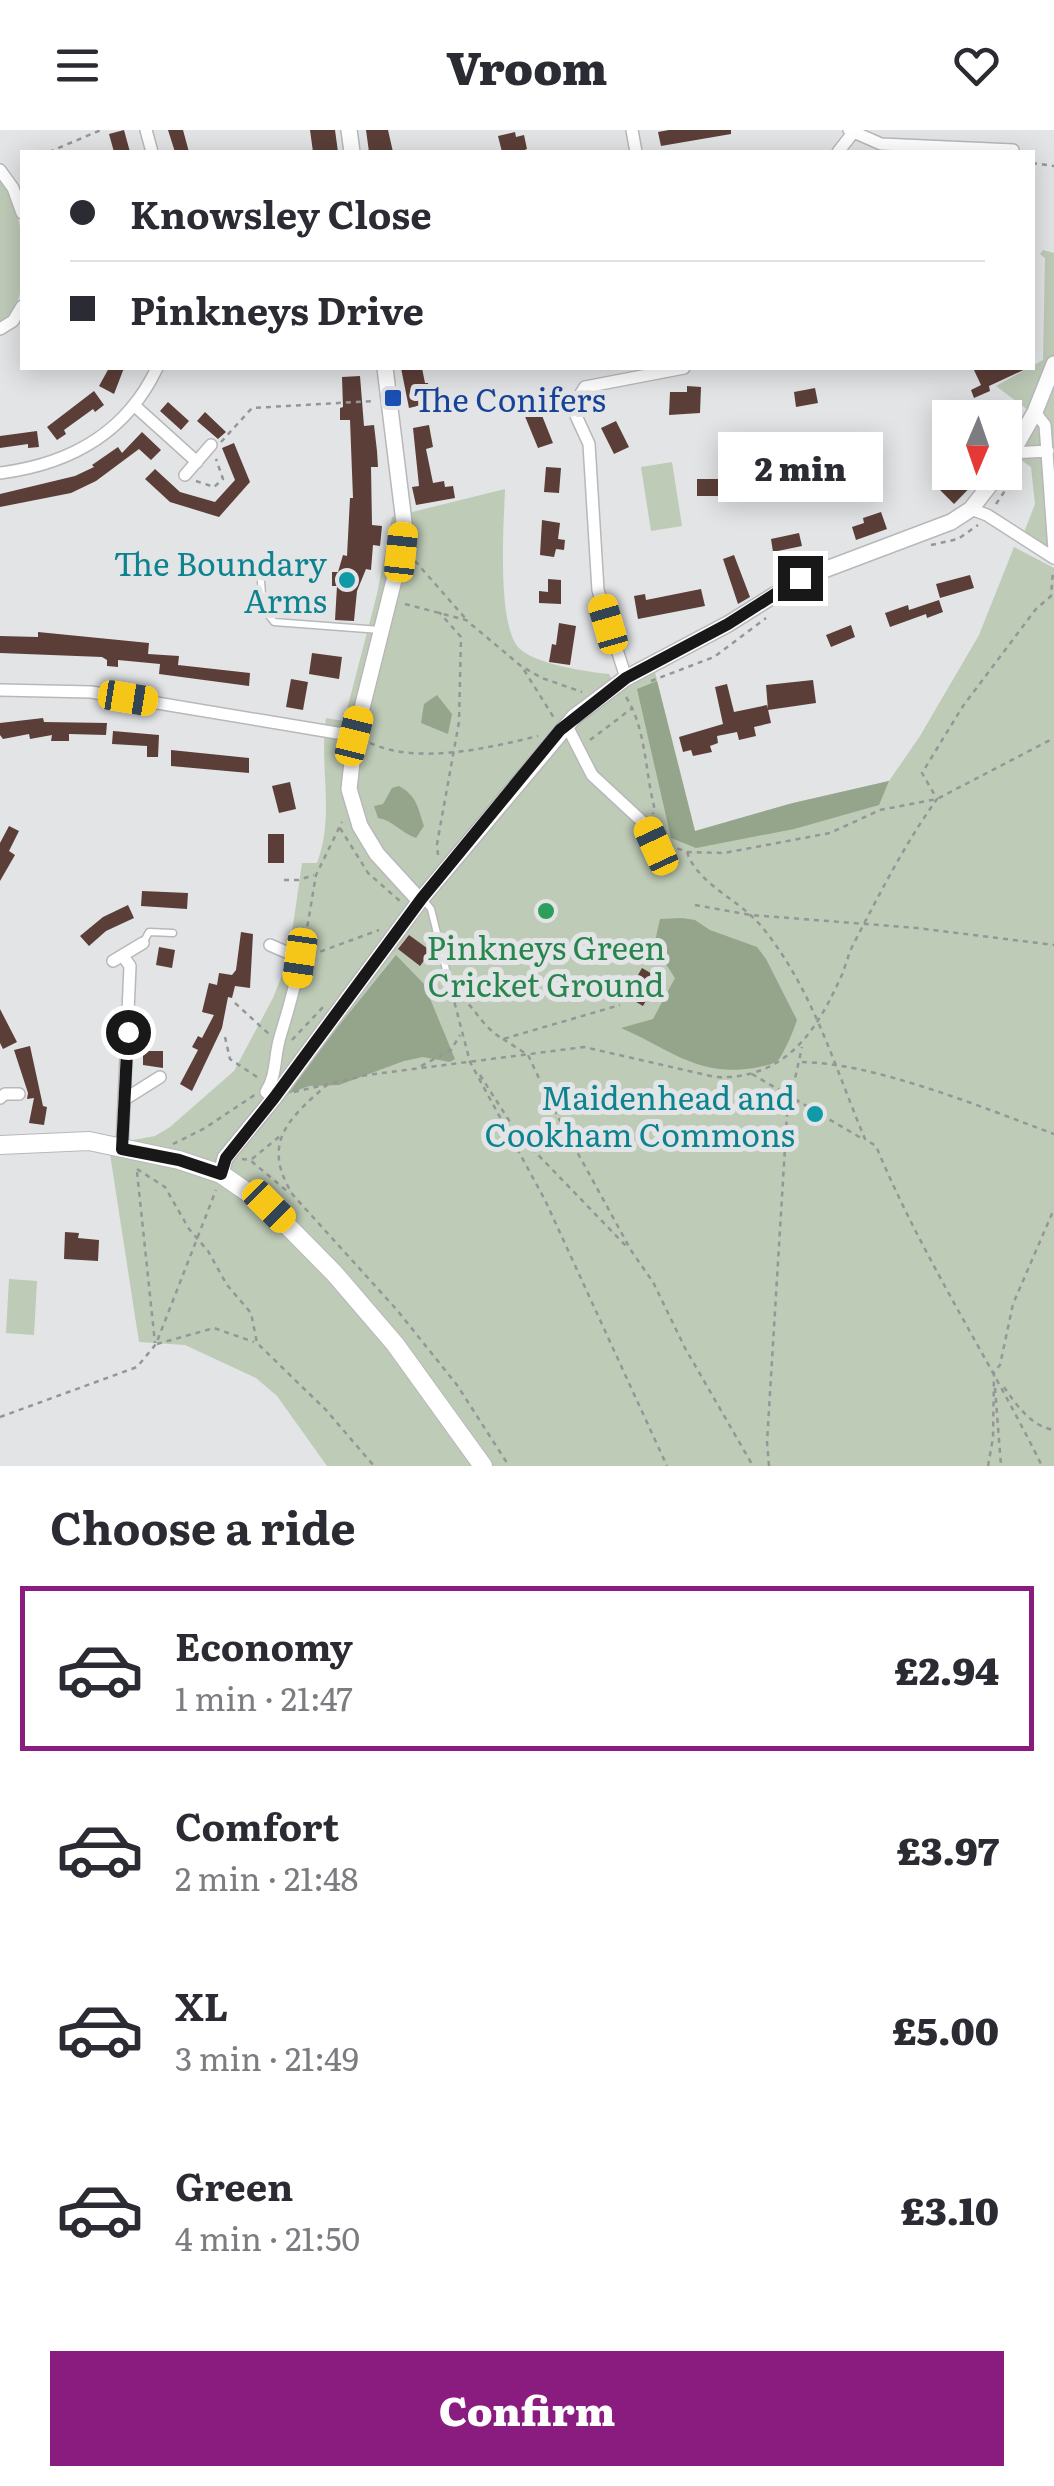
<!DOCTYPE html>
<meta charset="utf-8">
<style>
:root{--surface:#fff;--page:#f7f7f7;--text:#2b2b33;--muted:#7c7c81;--line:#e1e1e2;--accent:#8a1c80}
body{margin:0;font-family:Literata,serif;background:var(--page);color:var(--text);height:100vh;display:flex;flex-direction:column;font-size:38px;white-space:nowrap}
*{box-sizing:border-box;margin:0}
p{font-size:32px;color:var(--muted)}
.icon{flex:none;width:55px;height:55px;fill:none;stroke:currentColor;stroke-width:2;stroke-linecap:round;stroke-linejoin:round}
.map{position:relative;height:1336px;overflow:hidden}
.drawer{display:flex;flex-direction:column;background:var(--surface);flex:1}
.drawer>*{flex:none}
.guide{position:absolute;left:20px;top:20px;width:1015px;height:220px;border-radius:0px;box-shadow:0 5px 25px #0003;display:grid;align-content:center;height:220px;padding:0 50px;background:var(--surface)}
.needle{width:65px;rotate:182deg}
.controls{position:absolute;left:932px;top:270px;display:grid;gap:20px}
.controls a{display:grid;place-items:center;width:90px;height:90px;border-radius:0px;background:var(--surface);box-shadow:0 5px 25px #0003;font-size:50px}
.end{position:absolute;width:45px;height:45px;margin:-22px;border:12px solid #181819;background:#fff;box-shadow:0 0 0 5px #fff}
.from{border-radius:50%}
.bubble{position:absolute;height:70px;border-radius:0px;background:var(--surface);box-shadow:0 5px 25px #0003;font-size:32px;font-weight:800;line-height:70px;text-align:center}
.car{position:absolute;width:30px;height:60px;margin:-30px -15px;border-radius:12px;box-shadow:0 0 8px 2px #0007;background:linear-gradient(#f5c518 24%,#345 0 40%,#f5c518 0 76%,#345 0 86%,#f5c518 0)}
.guide b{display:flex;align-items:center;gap:35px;height:95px;font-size:38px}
.guide b+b{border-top:2px solid var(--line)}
.guide i{width:25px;height:25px;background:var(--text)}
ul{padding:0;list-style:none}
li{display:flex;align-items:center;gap:30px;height:165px;margin:0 20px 15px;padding:0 30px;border:5px solid transparent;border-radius:0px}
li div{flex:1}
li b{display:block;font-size:38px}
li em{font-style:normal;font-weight:800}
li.on{border-color:var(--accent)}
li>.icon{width:90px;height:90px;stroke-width:1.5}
h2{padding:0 50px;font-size:45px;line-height:120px}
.primary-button{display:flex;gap:20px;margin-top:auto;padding:20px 50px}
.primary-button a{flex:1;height:115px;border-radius:0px;background:var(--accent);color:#fff;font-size:40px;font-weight:800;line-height:115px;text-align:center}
header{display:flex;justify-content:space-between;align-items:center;height:130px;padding:0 50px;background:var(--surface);font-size:45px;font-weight:800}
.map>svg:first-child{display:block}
</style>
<header><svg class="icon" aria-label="menu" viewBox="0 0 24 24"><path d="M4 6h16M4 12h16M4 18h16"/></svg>Vroom<svg class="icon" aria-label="heart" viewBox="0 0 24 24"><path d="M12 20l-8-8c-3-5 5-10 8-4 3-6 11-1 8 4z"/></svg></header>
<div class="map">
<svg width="1054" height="1336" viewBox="0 0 1054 1336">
<rect width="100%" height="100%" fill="#e3e4e6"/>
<path fill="#becbb7" d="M0,47c24,35 40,118 0,146z
M1043,120l11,3v306l-31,-24 12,-31 -4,-37 -10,-7v-12l16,-31 -41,-31 47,-26 2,-102 -5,-4z
M672,332l10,64 -31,5 -10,-64z
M505,359c-1,32 -9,138 15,160 16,15 67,23 89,25l6,11 39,-17 41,163 98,-28 96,-22 31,-45 59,-101 35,-88 40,21v898h-727l-50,-70 -21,-18 -71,-33 -46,-3 -29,-188 23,-14 22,-4 15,-9 64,-56 39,-73 15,-38 14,-97h15c18,-47 2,-96 9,-145l18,3 33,-127 15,-77z
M9,1149l28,2 -3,54 -28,-2z"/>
<path fill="#94a58b" d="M657,551l38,150 98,-28 96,-22 -10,24 -85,24 -98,19 -25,-10 -34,-149z
M437,565l15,19 -4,20 -27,-11 3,-19z
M399,656c18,10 19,22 25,40l-8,12c-15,-5 -23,-18 -38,-20l-4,-12 9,-2 9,-16z
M682,788l13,2 15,10 47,17 9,12 31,61c-4,12 -10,26 -16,36 -4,9 -18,10 -27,12 -57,9 -84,-19 -133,-40l32,-9 22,-41 -21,-32 6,-27z
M396,825l28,29 31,75 -5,3 -27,-5 -19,4 -65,24 -30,1 -27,10z"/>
<path fill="#5b3e38" d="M124,0l6,22h-16l-5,-18z
M168,0h15l6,22h-14z
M310,0h25l3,22h-25z
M366,0h22l5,22h-24z
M669,0h62v4l-70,12 -3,-14z
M515,2l1,5 8,-2 3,14 -7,3h-18l-4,-16z
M109,238h15l-10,26 -15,-8z
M401,238h21l3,15h3l1,9 4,-1 2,11 -26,6z
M973,238h55l-39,18 1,5 -16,7 -3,-8 10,-5z
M360,246l4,50 10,-1 3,26 1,16h-7l1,58 10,1 -2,20 -7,-1 -2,25 -5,-1 -9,22 -3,30 -19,-1 2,-34h-5v-14h6l5,-17 4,1 3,-58h3l-3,-78h-10v-12l3,-1 -1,-30z
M687,256l14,1 -1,26 -31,2 1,-23h17z
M815,258l3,15 -22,4 -2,-15z
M94,261l10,14 -9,7 -2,-3 -29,21 2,4 -9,6 -10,-13z
M168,272l21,19 -8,9 -21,-19z
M539,278l14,35 -15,5 -14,-34z
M205,282l21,20 -8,7 -21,-18z
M616,291l13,26 -15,7 -13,-26z
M429,295l4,22 -7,2 7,34 11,-2 1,6 8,-1 2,12 -39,7 -4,-18 7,-1 -6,-58z
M37,301l2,16 -11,1v-4l-28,4v-12z
M142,302l19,18 -10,10 -12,-11 -43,32 -25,12 -71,14v-13l75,-18 19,-9 -2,-2 26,-18 4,6z
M234,313l16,39 -31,35 -49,-15 -25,-23 10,-10 25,23 35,10 20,-22 -13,-32z
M546,337l15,1 -2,25 -15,-1z
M954,342h31l-31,32 -16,-16z
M697,349h27v17h-27z
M881,382l6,17 -31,11 -4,-13 12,-4 -1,-5z
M542,390l18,3 -2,16 7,1 -1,10 -8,-1 -2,8 -14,-2z
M799,403l3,13 -29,6 -2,-13z
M734,425l16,42 -12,7 -15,-45z
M970,445l4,13 -34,10 -4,-14z
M548,449l13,1v24l-22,-1v-12l9,1z
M701,459l4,17 -67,13 -4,-23 11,-2 1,6z
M939,470l4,12 -16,6 -1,-4 -36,13 -5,-14 23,-8 1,5z
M559,493l17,3 -6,39 -21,-3 3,-18 4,1z
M851,495l4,12 -24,10 -5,-12z
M38,502l111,11 -1,11 31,2 -1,9 72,8 -1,13 -90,-12 1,-10 -42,-4v7l-11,-1v-6l-5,-3 -102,-4v-17l38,1z
M312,523l30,4 -3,22 -30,-5z
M291,549l17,3 -5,28 -17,-3z
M813,550l3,23 -48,7 -2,-25z
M727,554l7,28 33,-7 4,18 -17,4 2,9 -17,4 -2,-8 -20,4 1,7 -8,3 2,6 -19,4 -2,-6 -8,2 -4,-15 44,-13 -8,-37z
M43,588l1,4 63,1 -1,12 -37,-1v7h-18l1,-6 -22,4 -1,-5 -26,5 -3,-4v-12z
M113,601l46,4 -1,22h-11v-11l-35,-2z
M171,620l78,8v15l-78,-7z
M290,652l6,27 -17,4 -7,-27z
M9,696l10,5 -10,20 6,4 -15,26v-38z
M268,704h16v29h-16z
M142,761l46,2 -1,16 -46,-3z
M128,775l6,13 -28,13 -17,15 -9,-10 23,-19z
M241,802l12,2 -3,54 -15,-2 -3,12 -4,-1 -6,31 -30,63 -12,-7 18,-34 -6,-3 6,-11 4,2 12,-23 -12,-3 7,-29 8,2 2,-12 13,2 4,-5z
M409,805l22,16 -11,15 -22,-17z
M159,817l16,3 -3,18 -16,-3z
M642,838l17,10 -16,28 -17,-10z
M0,879l17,33 -14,7 -3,-6z
M30,916l13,60 4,1 -3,18 -15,-2 5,-25 -7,1 1,-6 -14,-43z
M143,921h20v17l-20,-3z
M65,1102l14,1 -1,5 21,2 -1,21 -34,-2z"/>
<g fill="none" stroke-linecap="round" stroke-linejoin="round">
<g stroke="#b8b8bb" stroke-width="9">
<path id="service" d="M261,451l2,27 11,14 106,8
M423,769l8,10 19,77
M143,813l6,-11 24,1"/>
</g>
<g stroke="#b8b8bb" stroke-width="14">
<path id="minor" d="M146,0l6,22
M632,0l4,22
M849,0l32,14 132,6
M838,22l14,-18
M0,40l13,18 9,25
M0,199l13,-8 9,-15
M136,277l61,55
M1035,282l10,13 9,125
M1013,323l35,-2
M0,343c71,-9 126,-40 157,-105
M185,345l26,-30
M971,379l16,6 67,43
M626,548l-28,-88 -9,-146 -17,-37 13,-20 99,-19
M0,560l91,2 264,44
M566,594l26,51 55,51 10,20
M270,815l30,13c-4,28 -12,52 -20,79 -6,19 -3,38 -14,55l8,6
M113,831l30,-18
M0,968l5,-4h14
M125,969l35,-22
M122,1019l8,-183 -7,-10"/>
</g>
<g stroke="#b8b8bb" stroke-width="18">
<path id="tertiary" d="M349,0l3,22
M385,238l19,154 -3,30 -46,184 -6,53 11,37 17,28 43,47
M1005,335l30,-53 19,-48
M221,1044l4,-16 49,-60 148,-200 152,-181 52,-39 102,-54 72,-45 151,-57 20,-13 29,-37"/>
</g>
<g stroke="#b8b8bb" stroke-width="20">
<path id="primary" d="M0,1015l89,-4 90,19 42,14 48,33 65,66 61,71 88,122"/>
</g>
<path stroke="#959697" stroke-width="2.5" stroke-dasharray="5 5" stroke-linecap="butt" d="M49,22l52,-22
M1032,33l22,3
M221,312l31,-34 121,-7
M196,351l18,6 9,-8 -7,-20
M996,374l23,-34
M931,415l27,-6 20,-14
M415,431l51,58
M405,474l61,16 55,46 21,12 40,14
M524,540l30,48
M651,551l63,-24 52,-39
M626,567c20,31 19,74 28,109l-1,8
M590,610l41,-31
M370,613c49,22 118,5 168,-7
M340,698l28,45 33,29
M668,715l19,7 37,1 106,-20 50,-23 57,-11 117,-61
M687,722c8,26 40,43 60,60 11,9 22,23 30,35 40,57 61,128 88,192l11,7c46,111 113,212 166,320
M438,725l-1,-11 22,-122 2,-85 -22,-25
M284,750h14l16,-5
M695,775l56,10 166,13 137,17
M304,816l12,-71 26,-53
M311,825l68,-25
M454,861c20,13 27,36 49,48l117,-34
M452,863l18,69 75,138 122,266
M235,873l34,31
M225,907l5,22 30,20
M503,909l25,16 25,53 79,144 21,30 32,66 68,118
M292,910l32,-34
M802,932c73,1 182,46 252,72
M421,936l30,-16 9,-15
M752,944l109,64
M480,945l37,58 110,114
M328,954c-39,34 -68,59 -35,111l104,115 60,75 52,81
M294,962l73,-17 217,-28 131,30c67,3 99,-41 124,-96 6,-11 8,-24 14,-36 26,-50 51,-100 84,-146l-15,-26 41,-67 73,-97 15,-13 2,-25
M173,1014l32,-16 51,-34
M242,1029l8,1 37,31
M252,1029l28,-23
M137,1039l28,18 24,42 19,22 19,34 24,28 6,30 69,67 48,56
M137,1042l18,171
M157,1214l57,-16 40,14
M1004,1257c13,19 27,39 50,43
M995,1258l6,78
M0,1287l137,-50 19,-23 60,-154
M769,1336l-2,-24 20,-327 15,-68
M988,1336l5,-28 1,-66 6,-7 13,-61 41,-95"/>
<use href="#service" stroke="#fff" stroke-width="6"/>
<use href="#minor" stroke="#fff" stroke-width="11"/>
<use href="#tertiary" stroke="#fff" stroke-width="15"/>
<use href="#primary" stroke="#fff" stroke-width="18"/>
</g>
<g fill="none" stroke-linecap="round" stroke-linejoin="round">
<path stroke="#181819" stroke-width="12" d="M128,902l-6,117 57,11 42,14 5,-16 48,-60 148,-200 138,-168 66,-52 102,-54 72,-46"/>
</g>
<rect fill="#1a4fb4" stroke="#e3e4e6" stroke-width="4" x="383" y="258" width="20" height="20" rx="5"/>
<g fill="#0f9aa8" stroke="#e3e4e6" stroke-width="4">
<circle cx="347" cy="450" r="10"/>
<circle cx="815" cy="984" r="10"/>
</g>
<circle fill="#2e9e5b" stroke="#e3e4e6" stroke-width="4" cx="546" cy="781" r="10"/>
<g text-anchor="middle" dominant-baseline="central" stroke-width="10" stroke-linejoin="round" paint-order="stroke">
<g font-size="32" fill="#164399" stroke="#e3e4e6" text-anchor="start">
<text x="413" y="268">The Conifers</text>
</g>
<g font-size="32" fill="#0d838f" stroke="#e3e4e6" text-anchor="end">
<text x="327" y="432">The Boundary<tspan x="327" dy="37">Arms</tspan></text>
<text x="795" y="966">Maidenhead and<tspan x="795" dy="37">Cookham Commons</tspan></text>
</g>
<g font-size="32" fill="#27864d" stroke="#e3e4e6">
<text x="546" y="816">Pinkneys Green<tspan x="546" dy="37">Cricket Ground</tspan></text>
</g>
</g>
</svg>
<div class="controls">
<a><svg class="needle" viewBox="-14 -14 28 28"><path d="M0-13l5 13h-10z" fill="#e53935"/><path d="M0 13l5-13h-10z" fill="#7c7c81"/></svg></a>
</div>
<i class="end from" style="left:128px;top:902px"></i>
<i class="end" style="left:800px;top:448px"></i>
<div class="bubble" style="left:718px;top:302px;width:165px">2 min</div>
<i class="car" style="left:401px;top:422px;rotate:6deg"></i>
<i class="car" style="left:608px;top:494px;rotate:344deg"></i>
<i class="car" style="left:128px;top:568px;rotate:99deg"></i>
<i class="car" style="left:354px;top:606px;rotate:14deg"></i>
<i class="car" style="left:656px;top:716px;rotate:335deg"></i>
<i class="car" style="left:300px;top:828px;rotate:188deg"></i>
<i class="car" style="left:269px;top:1076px;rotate:135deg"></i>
<div class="guide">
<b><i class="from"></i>Knowsley Close</b>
<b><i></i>Pinkneys Drive</b>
</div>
</div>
<section class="drawer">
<h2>Choose a ride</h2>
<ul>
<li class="on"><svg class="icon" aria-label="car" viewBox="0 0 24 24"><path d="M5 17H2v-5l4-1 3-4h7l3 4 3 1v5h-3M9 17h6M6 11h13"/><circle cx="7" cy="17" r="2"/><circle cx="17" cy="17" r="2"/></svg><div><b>Economy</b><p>1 min · 21:47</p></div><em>£2.94</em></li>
<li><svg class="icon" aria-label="car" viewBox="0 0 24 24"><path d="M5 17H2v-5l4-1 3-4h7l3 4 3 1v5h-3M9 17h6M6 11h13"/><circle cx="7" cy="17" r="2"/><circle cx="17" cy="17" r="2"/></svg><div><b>Comfort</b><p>2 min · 21:48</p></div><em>£3.97</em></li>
<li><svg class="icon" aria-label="car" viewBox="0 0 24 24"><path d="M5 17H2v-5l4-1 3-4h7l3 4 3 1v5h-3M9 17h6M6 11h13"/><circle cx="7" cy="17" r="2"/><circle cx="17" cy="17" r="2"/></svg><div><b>XL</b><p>3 min · 21:49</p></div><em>£5.00</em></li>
<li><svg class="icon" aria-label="car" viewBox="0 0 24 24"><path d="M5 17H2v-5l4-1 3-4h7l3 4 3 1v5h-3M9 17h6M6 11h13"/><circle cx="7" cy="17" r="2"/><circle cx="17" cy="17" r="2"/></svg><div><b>Green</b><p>4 min · 21:50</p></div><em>£3.10</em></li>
</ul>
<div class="primary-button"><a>Confirm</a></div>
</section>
